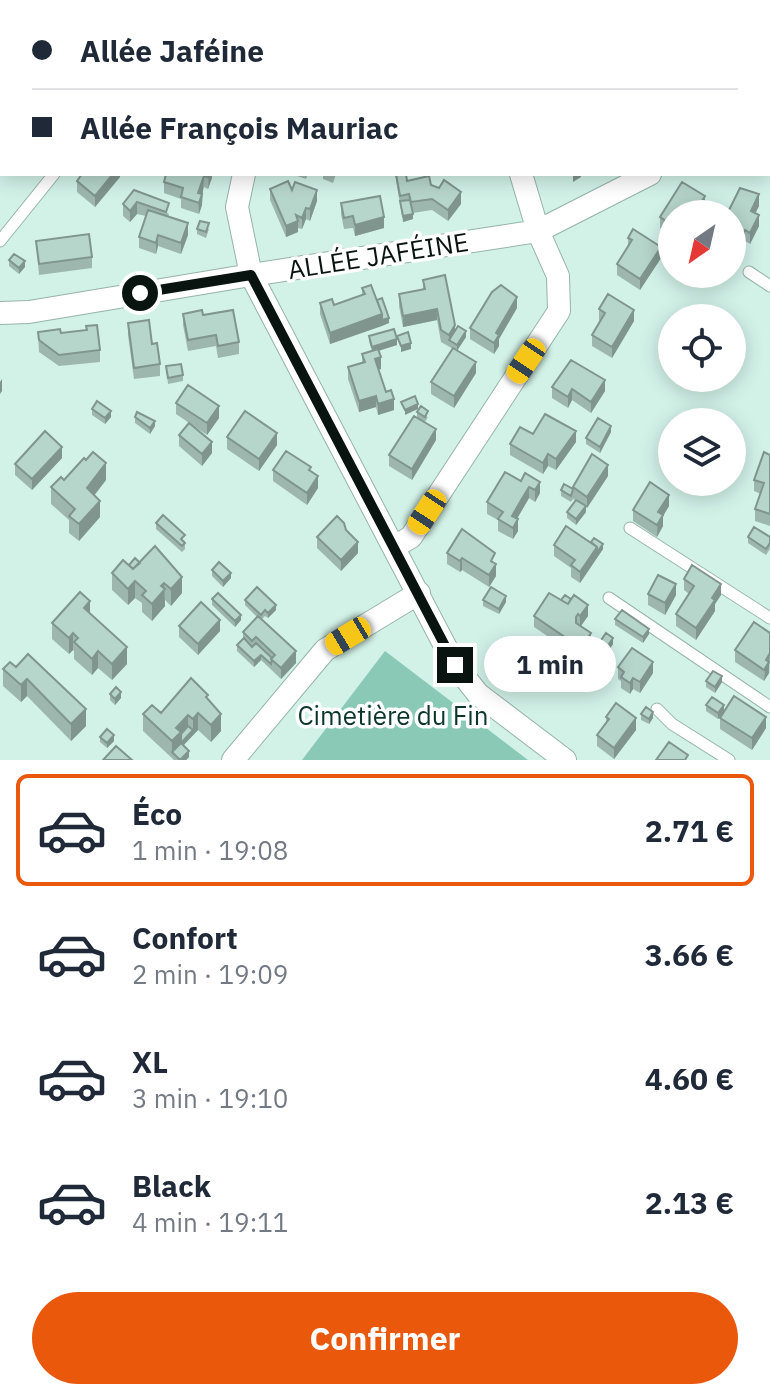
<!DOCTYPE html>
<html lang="fr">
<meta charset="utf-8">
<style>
:root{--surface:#fff;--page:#f2f2f3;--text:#1f2937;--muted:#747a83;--line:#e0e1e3;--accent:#ea580c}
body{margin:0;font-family:"IBM Plex Sans",sans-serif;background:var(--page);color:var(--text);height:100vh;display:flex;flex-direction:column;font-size:30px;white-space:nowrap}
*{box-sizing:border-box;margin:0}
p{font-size:26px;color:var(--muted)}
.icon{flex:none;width:44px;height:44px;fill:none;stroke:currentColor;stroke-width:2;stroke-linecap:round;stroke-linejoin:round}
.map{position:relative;height:760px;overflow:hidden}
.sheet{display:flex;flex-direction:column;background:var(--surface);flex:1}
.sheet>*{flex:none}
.top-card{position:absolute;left:0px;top:0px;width:770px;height:176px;box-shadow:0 4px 20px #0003;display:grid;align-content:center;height:176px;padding:0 32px;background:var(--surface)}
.needle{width:52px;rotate:214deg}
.controls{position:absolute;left:658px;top:200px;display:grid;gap:16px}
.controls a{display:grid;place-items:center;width:88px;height:88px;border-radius:50%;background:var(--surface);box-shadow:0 4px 20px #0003;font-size:40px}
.end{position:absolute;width:36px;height:36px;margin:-18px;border:10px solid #091411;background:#fff;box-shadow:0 0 0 4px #fff}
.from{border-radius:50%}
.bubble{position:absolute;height:56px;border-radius:28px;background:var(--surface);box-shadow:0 4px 20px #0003;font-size:26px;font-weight:700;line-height:56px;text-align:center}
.car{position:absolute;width:24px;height:48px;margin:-24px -12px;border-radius:10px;box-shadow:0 0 6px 2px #0007;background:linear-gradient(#f5c518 24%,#345 0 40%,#f5c518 0 76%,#345 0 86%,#f5c518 0)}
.top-card b{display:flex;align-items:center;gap:28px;height:76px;font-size:30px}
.top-card b+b{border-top:2px solid var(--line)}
.top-card i{width:20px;height:20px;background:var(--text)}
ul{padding:14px 0 0;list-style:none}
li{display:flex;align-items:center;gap:24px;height:112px;margin:0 16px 12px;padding:0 16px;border:4px solid transparent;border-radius:12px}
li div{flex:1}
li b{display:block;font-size:30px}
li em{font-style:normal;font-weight:700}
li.selected{border-color:var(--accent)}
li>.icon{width:72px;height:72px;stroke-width:1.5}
.button{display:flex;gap:16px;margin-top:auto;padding:16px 32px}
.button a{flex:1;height:92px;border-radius:48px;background:var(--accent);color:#fff;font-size:32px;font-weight:700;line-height:92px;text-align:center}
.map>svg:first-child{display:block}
</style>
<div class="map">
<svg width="770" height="760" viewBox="0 0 770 760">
<rect width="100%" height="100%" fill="#d2f2e8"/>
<path fill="#89c9b6" d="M385,651l143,109h-226z"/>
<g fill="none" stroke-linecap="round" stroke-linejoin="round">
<g stroke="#95b3aa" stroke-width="13">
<path id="service" d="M0,241l54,-67
M749,272l21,14
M630,528l140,90
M609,598l161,109
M657,709l15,15 57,36"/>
</g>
<g stroke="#95b3aa" stroke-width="24">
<path id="minor" d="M649,0v2
M283,2v-2
M768,85l2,-3
M244,174l-7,33 14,68 204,390 23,29 87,66
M0,313l29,-1 222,-37 287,-44 112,-57
M394,547l17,-10 148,-226 -1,-35 -20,-45 -17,-57
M233,760l92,-110 94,-57"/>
</g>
<use href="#service" stroke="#fff" stroke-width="11"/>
<use href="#minor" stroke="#fff" stroke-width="22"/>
</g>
<path fill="#9db7af" d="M147,0h69v2h-67z
M330,0h54v2h-54z
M526,0h27l-1,2h-22z
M757,0h13v8l-2,-1v-5h-8z
M120,174v3l-25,30 -18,-15v-11z
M212,174l-4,15 -4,-2 -2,7v11l-3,9 -18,-6v-9l-17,-6v-11z
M291,174h17l-2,5z
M323,174h13l-3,9 -10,-4z
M395,174h11l1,7 24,4 30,19 -13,17 -16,-11 -19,3v6l-10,3z
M682,182l23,14v12l-4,6h-29v22l-12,-8v-11z
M270,189l22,1 25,11 -7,20 -4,-2 -4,10 -4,-1v4l-12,5 -16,-37z
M134,190l35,24 -1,3 20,18 -7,19 -23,-8 -2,8 -17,-6v-11l7,-21 -9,-2 -7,8 -7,-6v-12z
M341,203l43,25 -29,8 -2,-8 -9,1 -3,-15z
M759,206l-4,7 4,13 -9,18 -5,-3 -6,13 -7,-3v-37z
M197,229h12l-3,9 -9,-4z
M628,238l33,20 -21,32 -23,-15v-11l11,-18z
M36,241l56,16v11l-53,7z
M9,260l16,7 -6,7 -10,-8z
M423,280l32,50 11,7 -9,13 19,23 -22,35 -23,-14v-12l22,-33 -12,-7 -4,-22 -34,7 -4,-21v-12l24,-5z
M362,288l15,12 12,23 -59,21 -10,-30v-11l14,2 28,-10z
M517,308l-18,31v7l-5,8 -24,-15v-11z
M599,309l35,12 -22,37 -20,-12v-11l8,-14 -1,-1z
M183,314l20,1 36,27v12l-21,4 -2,-12 -28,5 -5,-26z
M128,323l24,21 8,20v12l-26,3 -6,-44z
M38,332l23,1 39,17v12l-41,4 -20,-14z
M369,336l28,9 -18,5 2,19h-3l8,23 8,18 -16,5 -2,-8 -17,5 -11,-33v-12l14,-4v-9l10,-3 -3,-9z
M166,366l17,9v6l-15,3z
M552,387l53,4 -14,22 -19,-13 -4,8 -16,-10z
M176,403l43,15 -12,17 -31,-21z
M92,409l19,8 -6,7 -13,-9z
M417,412l11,5 -3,5 11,18 -24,40 -23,-14v-11l28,-38z
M135,417l20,9 -5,8 -15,-11z
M611,432l-11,21 -14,-9v-6z
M533,434l43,8 -20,28 -8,-4 -5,8 -33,-19v-11z
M179,435l33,18 -10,13 -23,-20z
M227,437l50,8 -18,26 -32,-22z
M770,455v71l-15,-5v-12l6,-15 -7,-3v-11z
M62,458l-30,32 -17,-15v-11z
M273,470l38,1 7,17 -11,17 -34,-24z
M505,472l35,21 -5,9 -6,-4 -12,21 1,12 -5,8 -15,-8v-11l-11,-6v-12z
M608,476l-21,32 -1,-1v5l-10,13 -9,-7v-6l8,-12 -2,-1 -2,3 -10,-6v-6l12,-1v-2z
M64,480h42l-12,15 6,22 -21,24 -10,-8v-13l-18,-16v-17z
M669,506l-6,10v10l-6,11 -24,-16v-11z
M156,523l29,18v8l-3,3 -26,-23z
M346,530l12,23 -17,18 -24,-23v-11z
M748,537h22v12l-4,6 -18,-12z
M591,542l12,7 -23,34 -9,-6v-9l-17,-12v-11z
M447,553l48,11 1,12 -7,11 -27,-17 -2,2 -13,-8z
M140,563l42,30 -11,13 -6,-6v6l-13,15 -10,-9v-9l-7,-5 -7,7 -16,-15v-17l17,-8z
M212,570l19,8 -8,9 -11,-11z
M684,579l37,16 -6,9v7l-19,29 -20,-14v-12l13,-20 -5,-4z
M648,594l28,1 -11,20 -17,-10z
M212,599l29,21 -6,7 -23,-22z
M245,600l31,10 -8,8 -3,-2 -3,3 34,44 -15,16 -20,-19 -7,7 -17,-16v-6l6,-6v-7l14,-15 -12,-12z
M483,600l23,2 -7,12 -16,-8z
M561,600l27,16 -7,10 10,18 -10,15 -47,-32v-11z
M90,614l37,50 -15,16 -14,-12 -6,7 -18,-16v-8l-1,-1 -4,4 -17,-15v-16z
M615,619l34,15 -6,9 -28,-18z
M179,626l41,5 -22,24 -19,-18z
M613,644l-8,12 -8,-5v-5z
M735,650l34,16v7l-5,8 -29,-19z
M650,659l3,14 -13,20 -7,-4 -3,5 -9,-6v-7l-3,-2v-12z
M16,667l70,59 -15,15 -44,-45 -6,6 -18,-16v-17z
M706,681l16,1 -7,11 -9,-6z
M110,694l11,4 -6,7 -5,-5z
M208,699l13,32 -10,11 -13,-12 -15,16 6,11 -3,3h-12l-31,-29v-17l18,-1z
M706,705l18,6 -6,8 -12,-8z
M641,714l12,4 -4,6 -8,-4z
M606,717l30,13 -22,29 -17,-13v-11l9,-12z
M720,718l46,10 -14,22 -32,-21z
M100,737l14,4 -7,7 -7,-6z"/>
<path fill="#7f958e" d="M113,174h7v3l-25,30v-11z
M209,174h3v4l-4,11z
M573,174h8v3l-8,5z
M204,176l-2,29 -3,9 -1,-21z
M317,190v11l-7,20v-12z
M461,192v12l-13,17v-11z
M759,194v12l-8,16v-11z
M705,196v12l-4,6h-7z
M137,202v12l-7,8v-11z
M306,208v11l-4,10v-11z
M413,214v5l-10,3v-6z
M759,215v11l-9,18v-11z
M384,217v11l-29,8v-11z
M298,221v11l-12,5v-11z
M188,223v12l-7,19v-11z
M745,230v11l-6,13v-11z
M158,235v11l-2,8v-11z
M661,247v11l-21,32v-11z
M25,261v6l-6,7v-6z
M517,297v11l-18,31v7l-5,8v-11l2,-10z
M437,309v11l-34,7v-11z
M634,310v11l-22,37v-11z
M382,314v12l-52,18v-11z
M389,318v5l-7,3v-6z
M455,325v11l-6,4v-5z
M466,331v6l-9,14v-6z
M397,339v6l-25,8v-6z
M411,343v6l-10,3v-6z
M381,357v12l-6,2v-12z
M476,362v11l-22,35v-12z
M2,379v12l-2,3v-12z
M605,380v11l-14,22v-11z
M572,389v11l-4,8v-11z
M376,396v11l-17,5v-11z
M394,399v11l-16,5v-11z
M418,404v5l-13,6v-5z
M219,406v12l-12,17v-12z
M111,411v6l-6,7v-6z
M155,421v5l-5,8v-6z
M611,426v6l-11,21v-6z
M436,429v11l-24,40v-11z
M576,431v11l-20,28v-11z
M277,433v12l-18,26v-12z
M212,442v11l-10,13v-12z
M62,447v11l-30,32v-11z
M548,454v12l-5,8v-11z
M106,463v17l-19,25v-17z
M608,465v11l-21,32v-11z
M318,476v12l-11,17v-12z
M540,482v11l-5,9v-12z
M529,487v11l-17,29v-11z
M669,495v11l-6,10v10l-6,11 1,-25z
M100,501v16l-21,24v-17z
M586,506v6l-10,13v-6z
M518,519v12l-5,8v-11z
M358,542v11l-17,18v-11z
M603,544v5l-23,34v-11l17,-25z
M462,558v12l-2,2v-11z
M496,564v12l-7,11v-12z
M231,573v5l-8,9v-6z
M182,577v16l-11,13v-17z
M135,581v17l-7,7v-16z
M164,583l1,23 -13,15v-17z
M676,584v11l-11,20v-12z
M721,584v11l-6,9v7l-19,29v-12z
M506,596v6l-7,12v-5z
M90,601v17l-6,-10z
M276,605v5l-8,8v-5z
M588,605v11l-8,11v-11z
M241,615v5l-6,7v-6z
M220,620v11l-22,24v-11z
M649,629v5l-6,9v-6z
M73,633v17l-4,4v-16z
M591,633v11l-10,15v-11z
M613,638v6l-8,12v-6z
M127,647v17l-15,16v-16z
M98,651v17l-6,7v-16z
M296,651v12l-15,16v-11z
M770,653l-1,20 -5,8 2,-21z
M261,655v5l-7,7v-6z
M653,662v11l-13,20v-11z
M722,676v6l-7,11v-6z
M633,678v11l-3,5v-11z
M27,679v17l-6,6v-17z
M121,692v6l-6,7v-6z
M724,705v6l-6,8v-6z
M86,709v17l-15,15v-17z
M653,712v6l-4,6v-5z
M198,713v17l-24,25 -2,-3v-11l4,-13 12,-13v17l5,-2v-11z
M221,714v17l-10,11v-17z
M766,717v11l-14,22v-12z
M636,718v12l-22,29v-11z
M114,735v6l-7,7v-5z
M189,751v6l-3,3h-5z"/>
<path fill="#b6d5cb" stroke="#7f958e" stroke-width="2" d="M166,0h49l-3,2h-44z
M447,0h27l-1,2h-27z
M556,0h14l3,2h-18z
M82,174h31l-18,22 -18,-15z
M166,174h43l-1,3 -4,-1 -6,17 4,1 -3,9 -18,-6 2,-9 -19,-6z
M396,174h10l1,7 22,-5 2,9 8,3 5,-8 17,12 -13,18 -16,-11 -21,3 -2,-8 -9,2z
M288,181l4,9 3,-8 22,8 -7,19 -4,-1 -4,10 -6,-3 2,6 -12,5 -16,-37z
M682,182l23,14 -11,18h-22v11l-12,-8z
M740,188l19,6 -8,17 8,4 -9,18 -5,-3 -6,13 -7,-3v-26h-5z
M134,190l35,13 -3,9 -29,-10 -7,9 -7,-7z
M380,196l4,21 -29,8 -2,-9 -9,2 -3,-15z
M410,200l3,14 -10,2 -3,-15z
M148,210l40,13 -7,20 -23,-8 -2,8 -17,-6z
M200,221l9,2 -3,9 -9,-3z
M633,229l28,18 -21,32 -23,-15 15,-24 -4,-2z
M89,234l3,23 -53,7 -3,-23z
M14,254l11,7 -6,7 -10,-8z
M445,275l10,50 -6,10 -8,-5 -4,-21 -34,7 -4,-22 26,-5 -2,-9z
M371,285l11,29 -52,19 -10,-30 12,-4 2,6 31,-11 -3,-6z
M501,285l16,12 -21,36 3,2 -5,8 -24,-15 22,-36z
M608,294l26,16 -22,37 -20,-12 13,-22 -6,-4z
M382,298l7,20 -7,2v-6l-5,-14z
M202,310l1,5 30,-5 6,32 -21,4 -2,-11 -28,5 -5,-26z
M149,320l3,24 5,-1 3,21 -26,4 -6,-45z
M97,325l3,25 -41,5 -20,-15 -1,-8 22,-3 1,4 26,-3 -1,-4z
M458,326l8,5 -9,14 -8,-5z
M394,329l3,10 -25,8 -3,-11z
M408,332l3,11 -10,3 -4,-10z
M453,348l23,14 -22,34 -23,-14z
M378,349l3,8 -6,2 11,33 5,-2 3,9 -16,5 -2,-8 -17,5 -11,-34 17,-5 -3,-8z
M571,360l34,20 -14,22 -19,-13 -4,8 -16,-10z
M181,364l2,11 -15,3 -2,-12z
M188,385l31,21 -12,17 -31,-20z
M415,396l3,8 -13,6 -4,-8z
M97,401l14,10 -6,7 -13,-9z
M421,406l7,5 -3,6 -8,-5z
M245,411l32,22 -18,26 -32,-22z
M137,412l18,9 -5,7 -15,-11z
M545,414l31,17 -20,28 -8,-5 -5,9 -33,-19 10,-17 13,7z
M414,416l22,13 -24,40 -23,-14z
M598,418l13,8 -11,21 -14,-9z
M189,423l23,19 -10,12 -23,-19z
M45,431l17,16 -30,32 -17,-15z
M286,451l25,16 -2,3 9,6 -11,17 -34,-23z
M93,452l13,11 -19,25 13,13 -21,23 -10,-8 6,-7 -24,-22 10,-10 3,3 20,-22 2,2z
M764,452l6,3v59l-15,-5 9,-26 -10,-3z
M592,454l16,11 -21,32 -14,-10z
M505,472l16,9 4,-8 15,9 -5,8 -6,-3 -9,15 -8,14 6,3 -5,9 -15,-9 5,-7 -16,-10z
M650,482l19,13 -11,17 5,3 -6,10 -24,-15z
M564,484l9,5 -2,7 -10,-6z
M576,500l10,6 -10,13 -9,-7z
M163,515l22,20 -4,4 4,4 -3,3 -26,-23z
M337,516l7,7 2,7 12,12 -17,18 -24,-23z
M566,526l31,21 -17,25 -9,-7 4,-5 -21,-15z
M754,527l16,10v6l-4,6 -18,-12z
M462,529l33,24 -4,8 5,3 -7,11 -27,-17 -2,3 -13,-8z
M594,538l9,6 -6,8v-5l-6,-5z
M155,546l27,31 -11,12 -7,-6 -3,3 4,3 -13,15 -10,-9 4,-4 -11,-10 -7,8 -16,-16 11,-13 10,9z
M135,558l5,5 -7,6 -4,-4z
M219,562l12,11 -8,8 -11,-11z
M692,565l29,19 -9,14 3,2 -19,28 -20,-14 18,-28 -10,-7z
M658,575l18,9 -11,19 -17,-9z
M257,587l19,18 -8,8 -3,-3 -4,5 -16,-15z
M491,587l15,9 -7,13 -16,-9z
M80,592l10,9 -6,7 43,39 -15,17 -14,-13 -6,8 -18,-17 4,-4 -5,-5 -4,5 -17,-15z
M218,593l23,22 -6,6 -23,-22z
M549,593l19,11 6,-9 14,10 -8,11 -2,-2 -2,3v6l15,10 -10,15 -47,-32z
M565,595l6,4 -3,5 -7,-4z
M201,602l19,18 -22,24 -19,-18z
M622,610l27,19 -6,8 -28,-18z
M258,616l38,35 -15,17 -10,-9 4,-4 -19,-18 -4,4 -9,-9z
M754,622l16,11v20l-4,7 3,2 -5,8 -29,-20z
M606,633l7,5 -8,12 -8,-4z
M244,638l8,9 4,-4 16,15 -1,6 -10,-9 -7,6 -17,-16z
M632,648l21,14 -13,20 -7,-4 -3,5 -9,-6 3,-5 -6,-5z
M28,654l58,55 -15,15 -44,-45 -6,6 -18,-16 7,-7 6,5z
M713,671l9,5 -7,11 -9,-6z
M191,678l17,17 -2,2 15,17 -10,11 -13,-12 -5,6 -5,-4 -12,13 5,4 -9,9 -29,-27 9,-9 9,8z
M116,687l5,5 -6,7 -5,-5z
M734,696l32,21 -14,21 -32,-20z
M712,697l12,8 -6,8 -12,-8z
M616,703l20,15 -22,30 -17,-13 12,-16 -3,-2z
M646,707l7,5 -4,7 -8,-5z
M188,726l5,4 -12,13v-9z
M107,729l7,6 -7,8 -7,-6z
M669,742l19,13 -3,5h-29z
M181,743l8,8 -9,9 -8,-8z
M116,746l16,14h-29z"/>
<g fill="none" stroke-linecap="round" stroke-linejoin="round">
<path stroke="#091411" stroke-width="10" d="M140,293l111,-18 204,390"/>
</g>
<g text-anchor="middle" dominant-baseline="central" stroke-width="7" stroke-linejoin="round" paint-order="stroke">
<g font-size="26" fill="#091411" stroke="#fff">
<text transform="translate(378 255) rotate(-9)">ALLÉE JAFÉINE</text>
</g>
<g font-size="26" fill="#0c352b" stroke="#fff">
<text x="393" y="715">Cimetière du Fin</text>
</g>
</g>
</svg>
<div class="controls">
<a><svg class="needle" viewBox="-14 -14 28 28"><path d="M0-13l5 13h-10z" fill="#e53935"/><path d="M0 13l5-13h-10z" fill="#747a83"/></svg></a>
<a><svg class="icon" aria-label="locate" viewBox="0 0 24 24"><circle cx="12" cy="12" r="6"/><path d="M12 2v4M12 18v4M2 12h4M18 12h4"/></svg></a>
<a><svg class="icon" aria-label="layers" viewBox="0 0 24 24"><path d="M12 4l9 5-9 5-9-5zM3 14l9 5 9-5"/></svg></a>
</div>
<i class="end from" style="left:140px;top:293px"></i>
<i class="end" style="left:455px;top:665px"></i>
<div class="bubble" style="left:484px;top:636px;width:132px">1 min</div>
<i class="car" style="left:526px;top:361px;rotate:214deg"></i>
<i class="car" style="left:427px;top:512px;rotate:213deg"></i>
<i class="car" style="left:348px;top:636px;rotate:239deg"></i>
<div class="top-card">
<b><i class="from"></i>Allée Jaféine</b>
<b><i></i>Allée François Mauriac</b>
</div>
</div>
<section class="sheet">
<ul>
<li class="selected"><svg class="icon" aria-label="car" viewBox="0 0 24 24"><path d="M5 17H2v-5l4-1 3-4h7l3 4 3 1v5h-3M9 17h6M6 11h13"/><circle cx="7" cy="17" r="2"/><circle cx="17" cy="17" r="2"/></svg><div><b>Éco</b><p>1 min · 19:08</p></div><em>2.71 €</em></li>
<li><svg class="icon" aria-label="car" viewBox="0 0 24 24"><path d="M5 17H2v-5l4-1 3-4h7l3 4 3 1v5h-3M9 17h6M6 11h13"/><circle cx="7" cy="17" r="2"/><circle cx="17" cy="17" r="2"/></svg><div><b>Confort</b><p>2 min · 19:09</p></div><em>3.66 €</em></li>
<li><svg class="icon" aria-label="car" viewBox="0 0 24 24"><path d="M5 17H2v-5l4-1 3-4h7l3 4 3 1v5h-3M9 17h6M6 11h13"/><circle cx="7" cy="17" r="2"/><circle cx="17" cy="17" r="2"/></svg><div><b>XL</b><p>3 min · 19:10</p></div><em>4.60 €</em></li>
<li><svg class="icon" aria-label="car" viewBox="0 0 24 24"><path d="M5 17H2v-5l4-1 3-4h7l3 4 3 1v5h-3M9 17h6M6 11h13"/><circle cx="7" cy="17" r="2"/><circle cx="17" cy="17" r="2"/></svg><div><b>Black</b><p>4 min · 19:11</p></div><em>2.13 €</em></li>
</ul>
<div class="button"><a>Confirmer</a></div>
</section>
